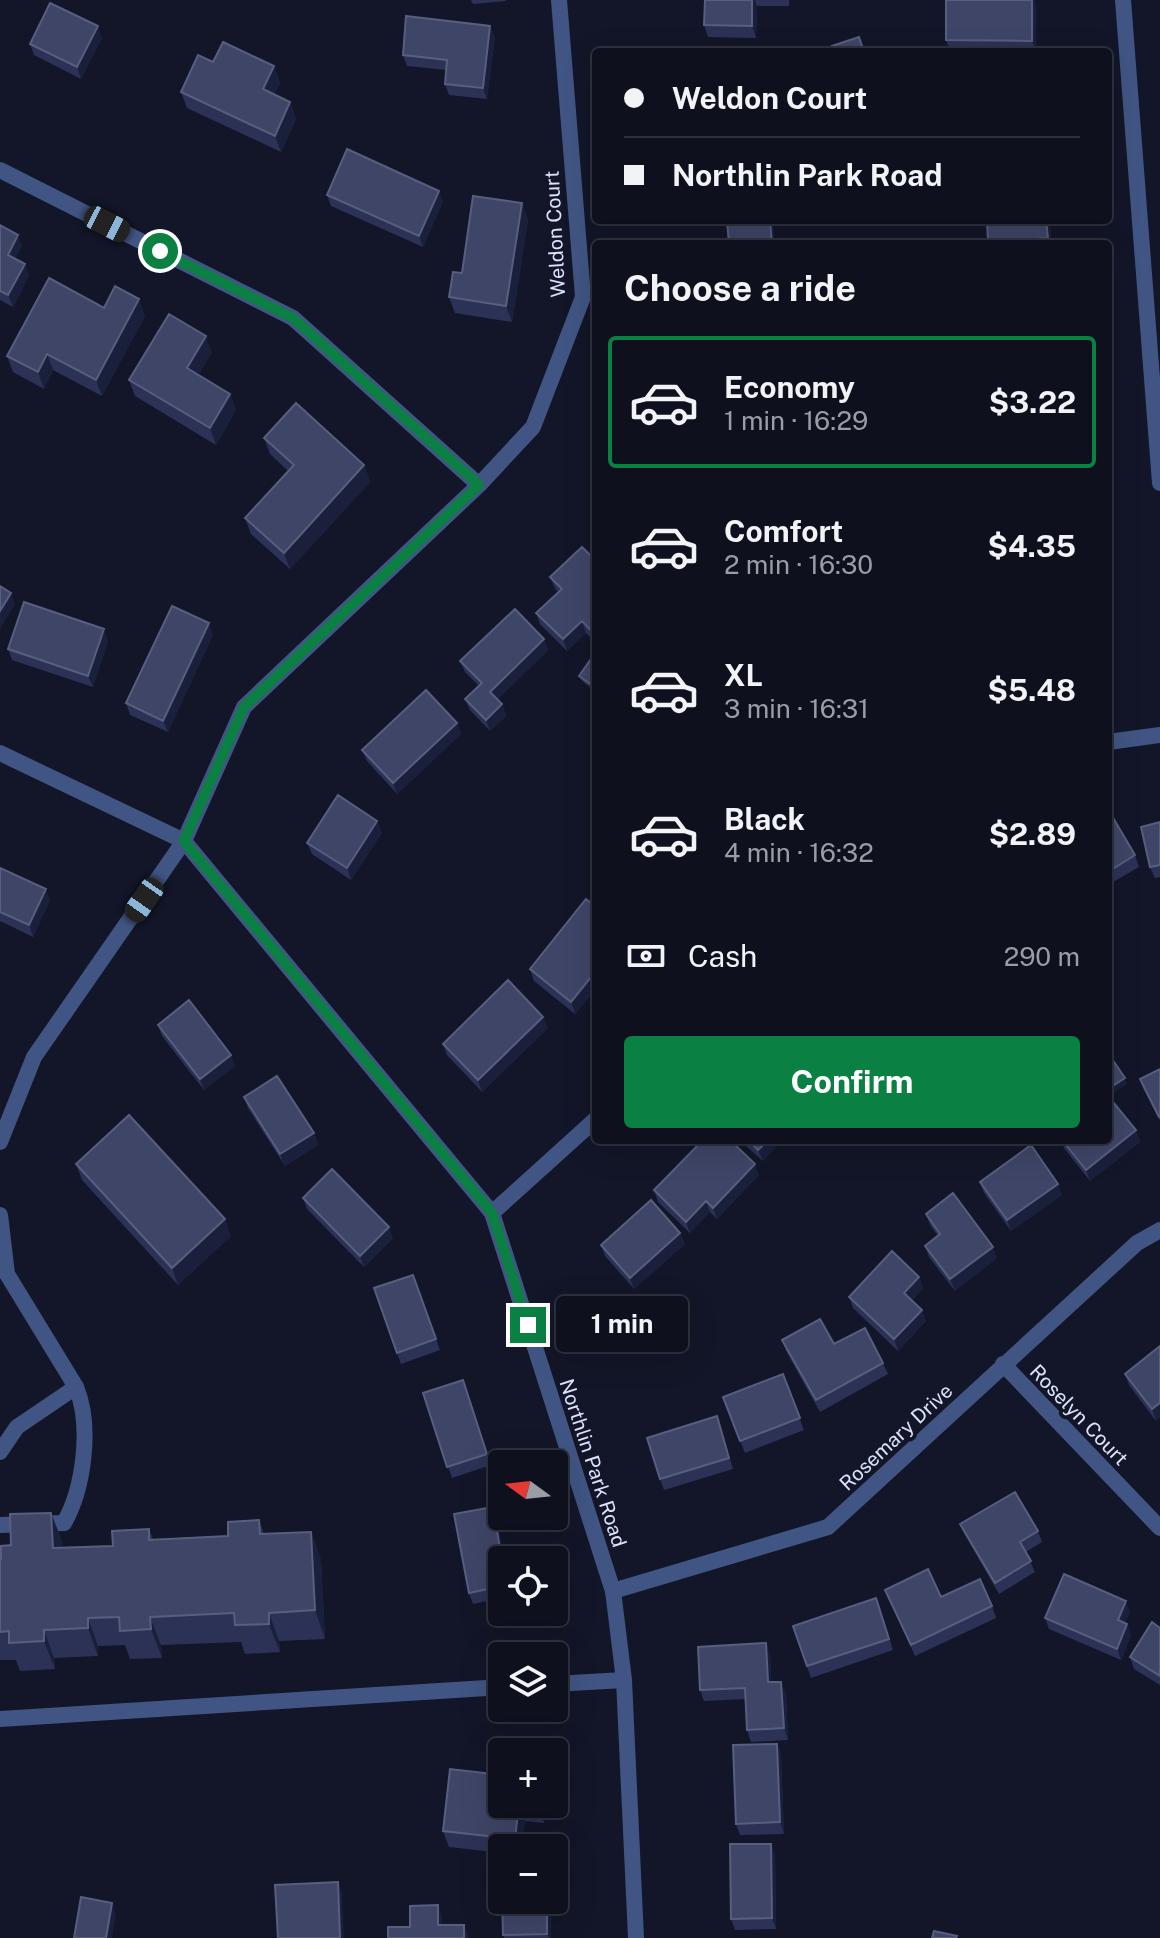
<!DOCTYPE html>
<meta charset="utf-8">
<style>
:root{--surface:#0e101e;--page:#171927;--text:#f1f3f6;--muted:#9b9da4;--line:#2e303c;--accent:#0b8043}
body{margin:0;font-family:"Public Sans",sans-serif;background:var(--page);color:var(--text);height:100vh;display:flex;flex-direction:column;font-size:30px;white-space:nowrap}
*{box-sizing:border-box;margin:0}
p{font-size:26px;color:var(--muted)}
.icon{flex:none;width:44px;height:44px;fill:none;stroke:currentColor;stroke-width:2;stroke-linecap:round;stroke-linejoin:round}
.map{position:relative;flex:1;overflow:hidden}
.sheet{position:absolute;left:592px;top:240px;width:520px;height:904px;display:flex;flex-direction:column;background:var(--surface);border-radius:8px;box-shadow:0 8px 32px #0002,0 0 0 2px var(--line)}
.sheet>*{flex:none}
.top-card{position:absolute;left:592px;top:48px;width:520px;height:176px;border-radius:8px;box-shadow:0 8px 32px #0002,0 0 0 2px var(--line);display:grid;align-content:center;height:176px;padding:0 32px;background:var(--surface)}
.needle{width:52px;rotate:285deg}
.buttons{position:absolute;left:488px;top:1450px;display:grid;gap:16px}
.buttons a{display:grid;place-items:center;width:80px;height:80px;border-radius:8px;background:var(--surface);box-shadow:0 8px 32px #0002,0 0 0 2px var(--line);font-size:40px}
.end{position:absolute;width:36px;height:36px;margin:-18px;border:10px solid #0b8043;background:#fff;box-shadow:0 0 0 4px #fff}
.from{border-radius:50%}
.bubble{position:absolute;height:56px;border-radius:8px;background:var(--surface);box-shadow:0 8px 32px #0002,0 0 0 2px var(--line);font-size:26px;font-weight:700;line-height:56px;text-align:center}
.car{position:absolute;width:24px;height:48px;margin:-24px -12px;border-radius:10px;box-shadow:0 0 6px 2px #0007;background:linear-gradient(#222 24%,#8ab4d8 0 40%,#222 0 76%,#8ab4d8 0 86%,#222 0)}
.top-card b{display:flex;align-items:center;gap:28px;height:76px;font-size:30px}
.top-card b+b{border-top:2px solid var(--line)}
.top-card i{width:20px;height:20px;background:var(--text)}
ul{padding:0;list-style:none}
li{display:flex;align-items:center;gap:24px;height:132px;margin:0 16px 12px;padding:0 16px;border:4px solid transparent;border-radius:8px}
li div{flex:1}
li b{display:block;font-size:30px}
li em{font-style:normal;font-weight:700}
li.on{border-color:var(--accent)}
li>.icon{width:72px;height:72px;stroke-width:1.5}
h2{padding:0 32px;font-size:36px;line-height:96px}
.pay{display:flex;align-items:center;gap:20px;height:88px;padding:0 32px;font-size:30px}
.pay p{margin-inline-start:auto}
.cta{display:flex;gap:16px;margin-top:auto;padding:16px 32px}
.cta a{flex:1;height:92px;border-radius:8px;background:var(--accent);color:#fff;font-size:32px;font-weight:700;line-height:92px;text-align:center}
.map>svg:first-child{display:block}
</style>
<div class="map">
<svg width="1160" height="1938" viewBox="0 0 1160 1938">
<rect width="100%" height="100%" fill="#121628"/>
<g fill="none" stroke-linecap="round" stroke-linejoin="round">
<path stroke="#405583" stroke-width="16" d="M0,1452l17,-25 59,-40c16,38 8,101 -12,136l-64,2
M554,1684l70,-4
M0,1719l502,-32"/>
<path stroke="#405583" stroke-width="16" d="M1123,0l37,483
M0,170l293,148 186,167
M1108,742l52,-7
M0,1142l34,-85 150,-216 60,-134 235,-222 54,-58 50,-130 -24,-297
M492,1213l104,-94
M0,1215l7,59 69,113
M1003,1364l157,164
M613,1591l215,-64 309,-284 23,-13"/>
<path stroke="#405583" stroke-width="16" d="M0,753l184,88 308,372 121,378 11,89 12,258"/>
</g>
<path fill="#2c3255" d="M471,0h35v1l-33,3z
M705,0h84v6h-32l-1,32 -48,-1 -4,-12z
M946,0h88l2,6v46l-86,-1 -4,-11z
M495,37l-8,62 -38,-4 -4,-11 1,-14 -39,-4 -4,-11z
M102,38l-21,41 -47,-24 -4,-11z
M213,62l61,4 6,17 -6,12 16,7 6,17 -15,33 -94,-44 -6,-16z
M327,195l116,7 -20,45 -92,-41z
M522,203l6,17 -16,102 -57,-9 -6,-16 13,-24z
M987,220h63l1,24h-62z
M0,225l22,21 -7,13 14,16 -16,32 -13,-7z
M104,308l41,8 -43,80 -49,-26 -9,19 -31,-17 -6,-16z
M212,352l-14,23 32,19 6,16 -20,35 -81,-49 -6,-16z
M264,438l100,27 6,17 -80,87 -39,-35 -6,-16 43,-47 -18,-17z
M596,561v82l-10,-10 -19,18 -27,-27 -4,-11 22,-21 -3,-4 -5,-11z
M213,635l-45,97 -38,-17 -4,-12z
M544,639l4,11 -51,50 5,4 4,12 -16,15 -20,-21 -5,-11 14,-13 -14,-14 -5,-11z
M108,641l-15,46 -81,-27 -4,-11z
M596,658v34l-14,-11 -3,-5z
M457,723l4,11 -64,60 -30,-33 -5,-11z
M1108,818l27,37 4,12 -31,18z
M377,821l5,12 -31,47 -39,-26 -5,-11z
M1160,822v55l-5,1 -5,-11z
M0,868l50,32 -17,37 -33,-16z
M596,907v81l-21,26 -41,-33 -4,-12z
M158,1025l73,30 4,11 -31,24 -42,-54z
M548,1028l-66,64 -35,-37 -4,-11z
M1160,1069v52l-16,-31 -4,-11z
M244,1097l70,36 4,12 -33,21 -37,-58z
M1136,1130l4,12 -50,39 -26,-33 -3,-8h47z
M739,1140h43l-19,21z
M76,1164l155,72 -53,49 -96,-105z
M759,1175l-42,44 -7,-7 -20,21 -32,-31 -4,-12z
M980,1182l82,13 -51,36 -27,-38z
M303,1198l90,40 -29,29 -57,-58z
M926,1214l71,44 -42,33 -26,-34 -4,-11 13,-10 -8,-11z
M680,1233l5,11 -51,45 -29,-33 -4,-11z
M413,1275l27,75 -39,14 -27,-76z
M919,1277l4,11 -11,12 14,21 -28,30 -45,-43 -4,-11z
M782,1340l52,4 49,19 5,11 -68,38 -34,-61z
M1160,1346l-4,75 -27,-36 -4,-11z
M783,1374l21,56 -59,23 -22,-56z
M463,1380l28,85 -39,13 -29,-85z
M717,1416l16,53 -69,21 -4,-11z
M493,1507l4,11 5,42v38l-29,6 -4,-11z
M51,1513l11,28v7l51,-2 36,-17 4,10 75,-3 31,-16 5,14 47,-2 10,28 4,79 -46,2 1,11 -35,2 -4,-12 -80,3 1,13 -32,1 -5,-14 -27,1v10l-44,2 1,11 -35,2 -4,-11h-16v-101l11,-14z
M960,1524l78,7 4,11 -16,10 9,20 -36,22 -34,-59z
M885,1590l107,16 4,12 -81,38z
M876,1598l17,52 -82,28 -18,-52z
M1130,1612l-5,11 2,1 4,11 -10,25 -72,-31 -4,-11z
M1160,1628v57l-26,-16 -4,-12z
M770,1655l1,27 15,11 2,47 -37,2 -4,-12 -1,-31 -42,2 -4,-11z
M777,1744l4,11 3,79 -44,1 -4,-11z
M493,1774l9,30h44l-2,19 -19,-2 -3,27h-20v5l-53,-6 -6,-16z
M771,1844l4,11 1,74 -41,1 -4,-11z
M550,1900l1,38h-47l-1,-3z"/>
<path fill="#1a1f3b" d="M752,0h3l2,6 -1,32 -4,-12z
M1032,0h2l2,6v46l-4,-11z
M98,26l4,12 -21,41 -4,-12z
M490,26l5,11 -8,62 -4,-11z
M274,66l6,17 -11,23 -6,-17z
M290,102l6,17 -15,33 -6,-16z
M439,191l4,11 -20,45 -4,-11z
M522,203l6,17 -16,102 -6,-16z
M770,220h3l2,24h-3z
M1046,220h4l1,24h-1l-2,-6z
M18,235l4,11 -10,20 -4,-11z
M25,264l4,11 -16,32 -5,-12z
M139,299l6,17 -43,80 -6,-16z
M206,336l6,16 -19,32 -6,-16z
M47,354l6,16 -9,19 -6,-17z
M230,394l6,16 -20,35 -6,-17z
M364,465l6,17 -80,87 -6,-16z
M11,593l4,11 -15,25v-18z
M582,621l4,12 -19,18 -4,-12z
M209,623l4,12 -45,97 -5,-11z
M104,629l4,12 -15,46 -5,-11z
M544,639l4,11 -54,53 -4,-11z
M502,704l4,12 -16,15 -4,-11z
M457,723l4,11 -64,60 -4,-11z
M377,821l5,12 -31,47 -4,-12z
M46,889l4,11 -17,37 -4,-12z
M596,971v17l-21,26 -4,-12z
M543,1017l5,11 -66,64 -4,-12z
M231,1055l4,11 -31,24 -4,-11z
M1125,1078l2,6 -19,13v-8z
M1136,1130l4,12 -50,39 -4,-11z
M314,1133l4,12 -33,21 -5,-12z
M768,1140h14l-19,21 -5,-11z
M755,1164l4,11 -42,44 -4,-11z
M1058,1184l4,11 -51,36 -4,-11z
M706,1201l4,11 -20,21 -4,-11z
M225,1219l6,17 -53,49 -6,-17z
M389,1227l4,11 -29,29 -4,-11z
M680,1233l5,11 -51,45 -4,-11z
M993,1247l4,11 -42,33 -5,-12z
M919,1277l4,11 -15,16 -4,-11z
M922,1310l4,11 -28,30 -4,-12z
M1160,1403v15l-4,3 -4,-12z
M493,1507l4,11 7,42h-2z
M51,1513l11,28 1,36 -10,-29z
M311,1532l10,28 4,79 -10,-29z
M1126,1601l4,11 -8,19 -4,-11z
M269,1613l10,28 1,11 -11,-28z
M150,1617l11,28 1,13 -11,-29z
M88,1618l10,28v10l-10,-28z
M1127,1624l4,11 -10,25 -4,-11z
M44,1630l10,28 1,11 -11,-28z
M766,1643l4,12 2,39 -4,-12z
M781,1682l5,11 2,47 -4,-12z
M777,1744l4,11 3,79 -4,-12z
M519,1804l6,17 -3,27h-4l-3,-9z
M538,1804h8l-2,19 -6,-17z
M771,1844l4,11 1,74 -4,-11z
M338,1882l4,11 2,45h-4z
M547,1900h3l1,38h-2l-2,-4z
M112,1903l4,11 -4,24h-6z
M438,1905l4,12v19l-4,-11z
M464,1925l4,11v2h-4z"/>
<path fill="#3f4567" stroke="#575e7e" stroke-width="2" d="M705,0h47v26l-48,-1z
M946,0h86v41l-86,-1z
M50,3l48,23 -21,41 -47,-23z
M406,16l84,10 -7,62 -38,-4 2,-24 -44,-5z
M859,37l5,15h-30l-2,-6z
M223,42l51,24 -11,23 27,13 -15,34 -94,-44 17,-37 15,7z
M347,149l92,42 -20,45 -92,-41z
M473,196l49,7 -16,103 -57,-9 4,-25 9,1z
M727,220h43l2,24h-43z
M987,220h59l2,18 -60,4z
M0,225l18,10 -10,20 17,9 -17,31 -8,-4z
M49,278l55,30 11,-22 24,13 -43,81 -49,-26 -9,18 -31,-16z
M169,314l37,22 -19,32 43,26 -20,34 -81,-48z
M296,403l68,62 -80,88 -39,-35 49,-53 -30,-27z
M582,547l14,14v75l-14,-15 -19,18 -27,-26 26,-24 -12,-12z
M0,586l11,7 -11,18z
M24,602l80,27 -16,47 -80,-27z
M172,606l37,17 -46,98 -37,-18z
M515,609l29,30 -54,53 12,12 -16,16 -21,-21 17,-16 -22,-22z
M593,656l3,2v30l-17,-12z
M426,690l31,33 -64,60 -31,-33z
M338,795l39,26 -30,47 -40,-25z
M1112,816l23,39 -27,17v-54z
M1160,822v43l-10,2 -9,-40z
M0,868l46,21 -17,36 -29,-13z
M586,899l10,8v64l-25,31 -41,-33z
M508,980l35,37 -65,63 -35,-36z
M189,1000l42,55 -31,24 -42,-54z
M1108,1053l17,25 -17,11z
M1160,1069v48h-1l-19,-38z
M277,1076l37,57 -34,21 -36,-57z
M1108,1097h1l27,33 -50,40 -24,-30h46z
M129,1115l96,104 -53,49 -96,-104z
M703,1140h27l25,24 -42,44 -7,-7 -20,21 -32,-32z
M748,1140h20l-10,10z
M1031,1145l27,39 -51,36 -27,-38z
M332,1169l57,58 -29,29 -57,-58z
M953,1193l40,54 -43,32 -25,-33 15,-12 -14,-20z
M651,1200l29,33 -50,45 -29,-33z
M892,1251l27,26 -15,16 18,17 -28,29 -45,-42z
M413,1275l23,64 -39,14 -23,-65z
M820,1319l14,25 31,-16 18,35 -67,37 -34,-60z
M1160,1346v57l-8,6 -27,-35z
M783,1374l17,44 -60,23 -17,-44z
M463,1380l24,74 -40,13 -24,-74z
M717,1416l12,42 -69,21 -13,-41z
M1015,1492l23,39 -18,11 11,19 -36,22 -35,-59z
M493,1507l9,53v26l-33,7 -15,-79z
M51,1513l2,35 60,-2 -1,-15 37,-2v11l79,-4v-14l31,-2 1,14 51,-2 4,78 -46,3v11l-34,1 -1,-12 -84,4 1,12 -31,2 -1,-14 -31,1v10l-44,2v11l-35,2v-12l-9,1v-73h1v-13l10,-1 -1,-31z
M928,1569l13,28 39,-18 12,27 -81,39 -26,-55z
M1064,1574l62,27 -8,19 9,4 -10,25 -72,-31z
M876,1598l13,41 -82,27 -14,-40z
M1152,1622l8,6v48l-30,-19z
M766,1643l2,39h13l3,46 -37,2 -2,-42 -45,2 -2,-43z
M777,1744l3,78 -44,2 -3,-79z
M495,1756l7,1v47h36v2l-19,-2 -4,35 -72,-8 7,-62 43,5z
M730,1844h41l1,74 -41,1z
M502,1856v44h45v34l-44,1 -2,-78z
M338,1882l2,56h-62l-3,-53z
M81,1897l31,6 -6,35h-32z
M438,1905v20h26v13h-76v-11h22v-21z
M934,1931l23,5 -1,2h-24z"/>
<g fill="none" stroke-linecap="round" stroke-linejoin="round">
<path stroke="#0b8043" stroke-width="10" d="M160,251l133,67 186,167 -235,222 -60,134 308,372 36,112"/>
</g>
<g text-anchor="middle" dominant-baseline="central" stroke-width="8" stroke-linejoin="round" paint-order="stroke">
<g font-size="20" fill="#dbe3fd" stroke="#121628">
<text transform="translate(555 234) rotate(-93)">Weldon Court</text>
<text transform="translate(1079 1415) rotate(46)">Roselyn Court</text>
<text transform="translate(896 1437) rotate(-43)">Rosemary Drive</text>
<text transform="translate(593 1463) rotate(72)">Northlin Park Road</text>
</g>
</g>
</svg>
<div class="buttons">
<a><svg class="needle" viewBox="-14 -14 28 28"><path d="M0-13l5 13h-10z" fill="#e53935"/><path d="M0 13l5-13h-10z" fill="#9b9da4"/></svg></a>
<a><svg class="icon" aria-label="locate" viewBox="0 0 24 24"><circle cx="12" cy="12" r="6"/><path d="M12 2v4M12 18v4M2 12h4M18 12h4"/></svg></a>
<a><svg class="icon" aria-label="layers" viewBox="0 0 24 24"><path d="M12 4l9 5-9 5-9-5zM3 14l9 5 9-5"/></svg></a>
<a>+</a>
<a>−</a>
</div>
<i class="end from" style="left:160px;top:251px"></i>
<i class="end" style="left:528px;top:1325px"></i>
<div class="bubble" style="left:556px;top:1296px;width:132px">1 min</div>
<i class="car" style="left:107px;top:224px;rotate:117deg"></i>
<i class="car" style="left:144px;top:900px;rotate:215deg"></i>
<div class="top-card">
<b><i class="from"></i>Weldon Court</b>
<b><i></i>Northlin Park Road</b>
</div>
<section class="sheet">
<h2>Choose a ride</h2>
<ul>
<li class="on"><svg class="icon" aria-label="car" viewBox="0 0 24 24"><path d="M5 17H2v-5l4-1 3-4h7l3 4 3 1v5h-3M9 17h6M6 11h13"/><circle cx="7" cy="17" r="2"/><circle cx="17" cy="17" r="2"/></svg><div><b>Economy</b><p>1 min · 16:29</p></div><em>$3.22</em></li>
<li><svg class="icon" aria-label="car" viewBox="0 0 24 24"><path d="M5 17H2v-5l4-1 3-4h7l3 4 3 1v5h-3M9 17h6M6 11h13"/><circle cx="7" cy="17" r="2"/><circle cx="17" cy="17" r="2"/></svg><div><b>Comfort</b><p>2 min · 16:30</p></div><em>$4.35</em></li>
<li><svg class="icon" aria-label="car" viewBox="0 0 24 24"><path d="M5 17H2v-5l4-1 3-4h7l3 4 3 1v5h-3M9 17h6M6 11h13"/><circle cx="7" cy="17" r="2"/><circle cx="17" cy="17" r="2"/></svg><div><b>XL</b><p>3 min · 16:31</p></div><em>$5.48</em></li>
<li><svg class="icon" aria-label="car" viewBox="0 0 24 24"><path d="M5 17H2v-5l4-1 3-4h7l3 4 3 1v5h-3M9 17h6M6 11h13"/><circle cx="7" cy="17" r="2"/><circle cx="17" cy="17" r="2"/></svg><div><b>Black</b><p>4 min · 16:32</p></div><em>$2.89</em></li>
</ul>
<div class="pay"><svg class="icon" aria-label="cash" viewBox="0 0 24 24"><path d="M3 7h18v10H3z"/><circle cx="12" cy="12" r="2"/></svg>Cash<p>290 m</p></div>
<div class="cta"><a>Confirm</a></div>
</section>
</div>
